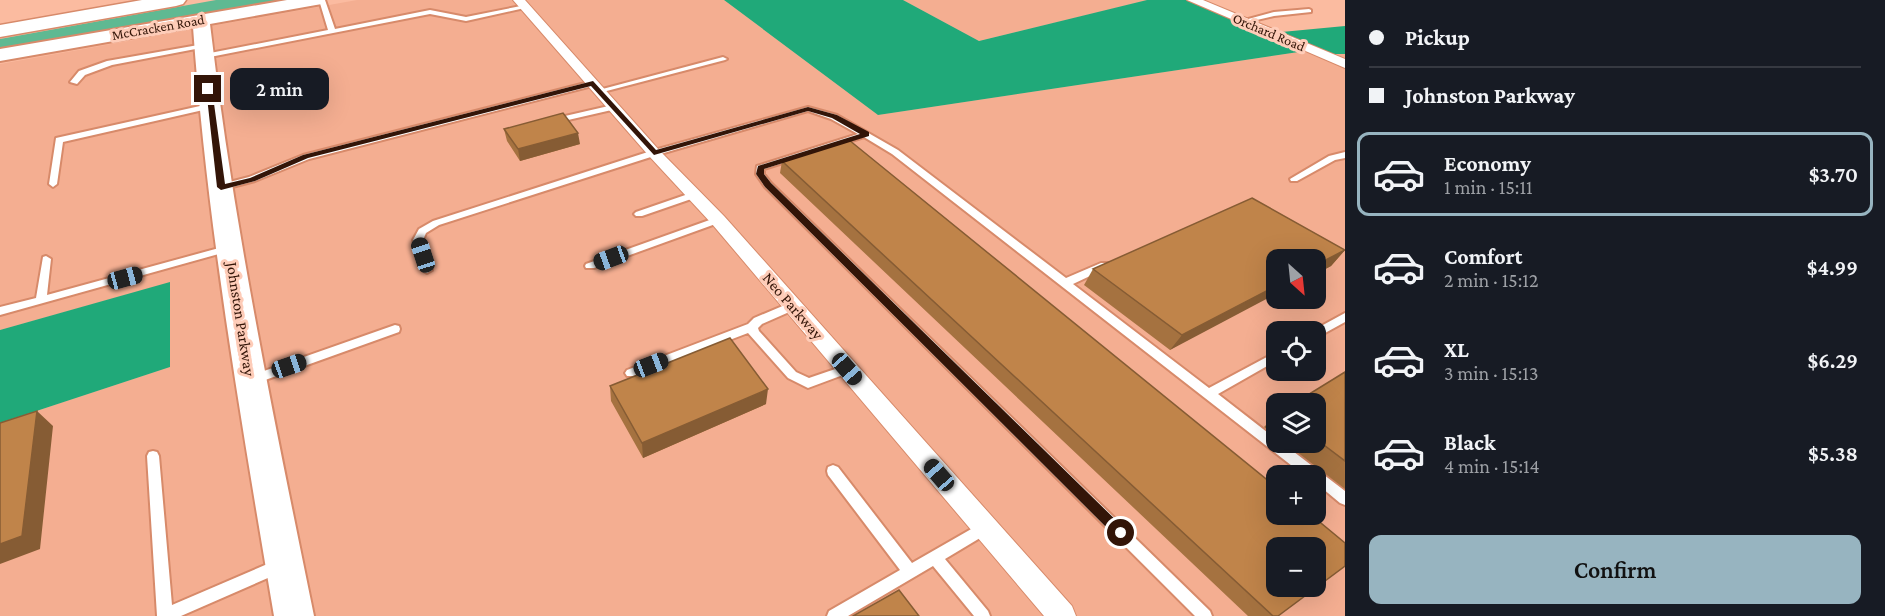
<!DOCTYPE html>
<meta charset="utf-8">
<style>
:root{--surface:#171b24;--page:#242831;--text:#f1f3f6;--muted:#9ea1a6;--line:#363941;--accent:#97b4c0}
body{margin:0;font-family:"Crimson Pro",serif;background:var(--page);color:var(--text);height:100vh;display:flex;flex-direction:column;font-size:22px;white-space:nowrap}
*{box-sizing:border-box;margin:0}
p{font-size:20px;color:var(--muted)}
.icon{flex:none;width:33px;height:33px;fill:none;stroke:currentColor;stroke-width:2;stroke-linecap:round;stroke-linejoin:round}
.map{position:relative;flex:1;overflow:hidden}
.drawer{display:flex;flex-direction:column;background:var(--surface);width:540px}
.drawer>*{flex:none}
.guide{display:grid;align-content:center;height:132px;padding:0 24px;background:var(--surface)}
.needle{width:39px;rotate:153deg}
.tools{position:absolute;left:1266px;top:249px;display:grid;gap:12px}
.tools a{display:grid;place-items:center;width:60px;height:60px;border-radius:12px;background:var(--surface);box-shadow:0 6px 24px #0002;font-size:30px}
.end{position:absolute;width:27px;height:27px;margin:-14px;border:8px solid #331508;background:#fff;box-shadow:0 0 0 3px #fff}
.from{border-radius:50%}
.bubble{position:absolute;height:42px;border-radius:12px;background:var(--surface);box-shadow:0 6px 24px #0002;font-size:20px;font-weight:600;line-height:42px;text-align:center}
.car{position:absolute;width:18px;height:36px;margin:-18px -9px;border-radius:8px;box-shadow:0 0 4px 2px #0007;background:linear-gradient(#222 24%,#8ab4d8 0 40%,#222 0 76%,#8ab4d8 0 86%,#222 0)}
.guide b{display:flex;align-items:center;gap:21px;height:57px;font-size:22px}
.guide b+b{border-top:2px solid var(--line)}
.guide i{width:15px;height:15px;background:var(--text)}
ul{padding:0;list-style:none}
li{display:flex;align-items:center;gap:18px;height:84px;margin:0 12px 9px;padding:0 12px;border:3px solid transparent;border-radius:12px}
li div{flex:1}
li b{display:block;font-size:22px}
li em{font-style:normal;font-weight:600}
li.current{border-color:var(--accent)}
li>.icon{width:54px;height:54px;stroke-width:1.5}
.cta{display:flex;gap:12px;margin-top:auto;padding:12px 24px}
.cta a{flex:1;height:69px;border-radius:12px;background:var(--accent);color:#111;font-size:24px;font-weight:600;line-height:69px;text-align:center}
main{display:flex;flex:1;min-height:0}
.map>svg:first-child{display:block}
</style>
<main>
<div class="map">
<svg width="1345" height="616" viewBox="0 0 1345 616">
<rect width="100%" height="100%" fill="#fbbba0"/>
<path fill="#f4ae91" fill-rule="evenodd" d="M357,0h367l154,115 421,-63 46,2v562h-1345v-193l170,-56 -1,-84 -169,47v-266zM1276,260h40v38h-40zM1276,332h40v38h-40zM1276,404h40v38h-40zM1276,476h40v38h-40zM1276,548h40v38h-40z
M903,0h246l-170,41z"/>
<path fill="#5fb992" d="M216,0h71l-287,51v-12z"/>
<path fill="#20a979" d="M724,0h179l76,41 168,-41h46l78,33 74,-7v28h-23l-10,-4 -434,65z
M170,282v85l-170,56v-93z"/>
<g fill="none" stroke-linecap="round" stroke-linejoin="round">
<g stroke="#d78a6a" stroke-width="4">
<path id="lane" d="M319,0h6l10,29 95,-19 36,7 60,-12 3,2 -63,14 -36,-7 -225,44 -4,-2 4,-2 123,-24z
M1309,9l2,1v2l-37,4 -30,7 -3,-2 33,-9z
M204,44l2,1v2l-94,18 -27,10 -8,9 -7,-2 9,-11 28,-10z
M723,57l4,2 -2,1 -126,33 -4,-2z
M593,81l4,2 -1,2 -287,74 -54,22 -34,9 -4,-3 1,-2 31,-8 54,-22z
M209,104h3v4l-149,34 -6,42 -4,3 -4,-3 7,-46z
M613,105l4,2 -1,2 -61,14 -4,-2 1,-2z
M808,107l29,8 61,35 168,128 35,-15h8l1,2 -1,2 -36,17 136,104 67,-36v9l-58,33 58,45v3h5l64,49v14l-5,-2 -24,-20v-7h-11l-413,-322 -28,-17 -100,32v5l7,9 439,428 2,5h-17l-430,-429 -9,-13 1,-8 101,-32 -27,-15 -23,-8 -151,44 -218,70 -13,8 -3,7 9,30 -5,3 -5,-3 -9,-30 6,-11 14,-8 218,-70z
M1345,152v6l-10,2 -38,21h-6l-1,-2 39,-23z
M694,192l3,1v4l-55,19h-6l-2,-2 2,-2z
M718,217l5,3 -2,2 -127,46h-8l-1,-2 1,-2z
M230,245l3,1 2,2 -2,2 -233,65v-8l36,-9 7,-41 3,-1 5,3 -4,36z
M792,302l4,1 1,3 -1,3 -34,15 -4,4 1,3 37,41 13,6 38,-13 4,1 2,3 -2,3 -43,16 -20,-10 -40,-45 -113,43h-8l-2,-3 2,-3 121,-46 6,-6z
M1345,313v9l-29,16v-6l-4,-1z
M395,325l4,1 1,3 -1,3 -145,52 -4,-2 -2,-3 2,-3z
M153,451l4,1 2,4 13,149 107,-46 5,2 2,5 -2,5 -103,45h-24l-10,-160 2,-4z
M833,465l5,2 74,96 68,-39 5,-2 5,2 2,4 -2,4 -45,27 43,52 2,5h-16l-41,-50 -85,50h-21l2,-5 71,-41 -72,-95 -1,-4 1,-4z"/>
</g>
<g stroke="#d78a6a" stroke-width="2">
<path id="street" d="M513,0h12l134,150 65,66 348,390 4,10h-32l-332,-392 -63,-68z
M1187,0h16l142,59v9z"/>
</g>
<g stroke="#d78a6a" stroke-width="4">
<path id="secondary" d="M287,0h37l-2,4 -6,1 -106,19c23,199 64,396 104,592h-40c-33,-196 -67,-391 -81,-589l-193,34v-12z"/>
</g>
<g stroke="#d78a6a" stroke-width="3">
<path id="highway" d="M142,0h44l-3,4 -7,2 -176,31v-12z"/>
</g>
<use href="#lane" fill="#fff" fill-rule="evenodd"/>
<use href="#street" fill="#fff" fill-rule="evenodd"/>
<use href="#secondary" fill="#fff" fill-rule="evenodd"/>
<use href="#highway" fill="#fff" fill-rule="evenodd"/>
</g>
<path fill="#a57240" d="M504,129l76,15 -60,17 -13,-20z
M782,161l496,455h-30l-468,-443z
M1345,250l-14,16 -15,8v-14l-146,90 -86,-65 9,-16z
M1345,372v117l-61,-47h32v-38z
M610,386l156,18 -123,54 -32,-57z
M1276,415v21l-12,-9z"/>
<path fill="#865c34" d="M578,133l2,11 -60,17 -2,-12z
M1345,250l-14,16 -15,8v-9z
M1276,286v8l-106,56 12,-15z
M768,389l-2,15 -123,54 -1,-15z
M37,411l16,15 -13,123 -40,15v-20z"/>
<path fill="#c0844a" stroke="#865c34" stroke-width="1.5" fill-rule="evenodd" d="M563,113l15,20 -60,16 -14,-20z
M849,140l427,347v27h34l35,29v23l-67,50h-5l-491,-455zM1276,548h40v38h-40z
M1252,198l93,52 -29,15v-5h-40v26l-94,49 -89,-66z
M730,338l38,51 -126,54 -32,-57z
M1345,372v89l-29,-22v-35h-23z
M37,411l-15,125 -22,8v-121z
M899,590l20,26h-66z"/>
<path fill="#331508" d="M593,81l63,69 152,-43 29,8 32,17v4l-105,33v5l7,9 354,346 2,4 -2,4h-9l-351,-350 -9,-13 2,-8 102,-32 -28,-16 -24,-7 -154,44 -63,-69 -283,72 -53,23 -34,9 -4,-3 -11,-99 6,1 13,95 25,-6 53,-23z"/>
<g text-anchor="middle" dominant-baseline="central" stroke-width="6" stroke-linejoin="round" paint-order="stroke">
<g font-size="14" fill="#331508" stroke="#feccb8">
<text transform="translate(158 27) rotate(-10)">McCracken Road</text>
<text transform="translate(1269 32) rotate(23)">Orchard Road</text>
</g>
<g font-size="16" fill="#331508" stroke="#feccb8">
<text transform="translate(793 306) rotate(49)">Neo Parkway</text>
<text transform="translate(241 319) rotate(81)">Johnston Parkway</text>
</g>
</g>
</svg>
<div class="tools">
<a><svg class="needle" viewBox="-14 -14 28 28"><path d="M0-13l5 13h-10z" fill="#e53935"/><path d="M0 13l5-13h-10z" fill="#9ea1a6"/></svg></a>
<a><svg class="icon" aria-label="locate" viewBox="0 0 24 24"><circle cx="12" cy="12" r="6"/><path d="M12 2v4M12 18v4M2 12h4M18 12h4"/></svg></a>
<a><svg class="icon" aria-label="layers" viewBox="0 0 24 24"><path d="M12 4l9 5-9 5-9-5zM3 14l9 5 9-5"/></svg></a>
<a>+</a>
<a>−</a>
</div>
<i class="end from" style="left:1121px;top:533px"></i>
<i class="end" style="left:208px;top:89px"></i>
<div class="bubble" style="left:230px;top:68px;width:99px">2 min</div>
<i class="car" style="left:423px;top:255px;rotate:342deg"></i>
<i class="car" style="left:611px;top:258px;rotate:250deg"></i>
<i class="car" style="left:125px;top:278px;rotate:75deg"></i>
<i class="car" style="left:651px;top:365px;rotate:69deg"></i>
<i class="car" style="left:289px;top:366px;rotate:71deg"></i>
<i class="car" style="left:847px;top:369px;rotate:139deg"></i>
<i class="car" style="left:939px;top:475px;rotate:319deg"></i>
</div>
<section class="drawer">
<div class="guide">
<b><i class="from"></i>Pickup</b>
<b><i></i>Johnston Parkway</b>
</div>
<ul>
<li class="current"><svg class="icon" aria-label="car" viewBox="0 0 24 24"><path d="M5 17H2v-5l4-1 3-4h7l3 4 3 1v5h-3M9 17h6M6 11h13"/><circle cx="7" cy="17" r="2"/><circle cx="17" cy="17" r="2"/></svg><div><b>Economy</b><p>1 min · 15:11</p></div><em>$3.70</em></li>
<li><svg class="icon" aria-label="car" viewBox="0 0 24 24"><path d="M5 17H2v-5l4-1 3-4h7l3 4 3 1v5h-3M9 17h6M6 11h13"/><circle cx="7" cy="17" r="2"/><circle cx="17" cy="17" r="2"/></svg><div><b>Comfort</b><p>2 min · 15:12</p></div><em>$4.99</em></li>
<li><svg class="icon" aria-label="car" viewBox="0 0 24 24"><path d="M5 17H2v-5l4-1 3-4h7l3 4 3 1v5h-3M9 17h6M6 11h13"/><circle cx="7" cy="17" r="2"/><circle cx="17" cy="17" r="2"/></svg><div><b>XL</b><p>3 min · 15:13</p></div><em>$6.29</em></li>
<li><svg class="icon" aria-label="car" viewBox="0 0 24 24"><path d="M5 17H2v-5l4-1 3-4h7l3 4 3 1v5h-3M9 17h6M6 11h13"/><circle cx="7" cy="17" r="2"/><circle cx="17" cy="17" r="2"/></svg><div><b>Black</b><p>4 min · 15:14</p></div><em>$5.38</em></li>
</ul>
<div class="cta"><a>Confirm</a></div>
</section>
</main>
